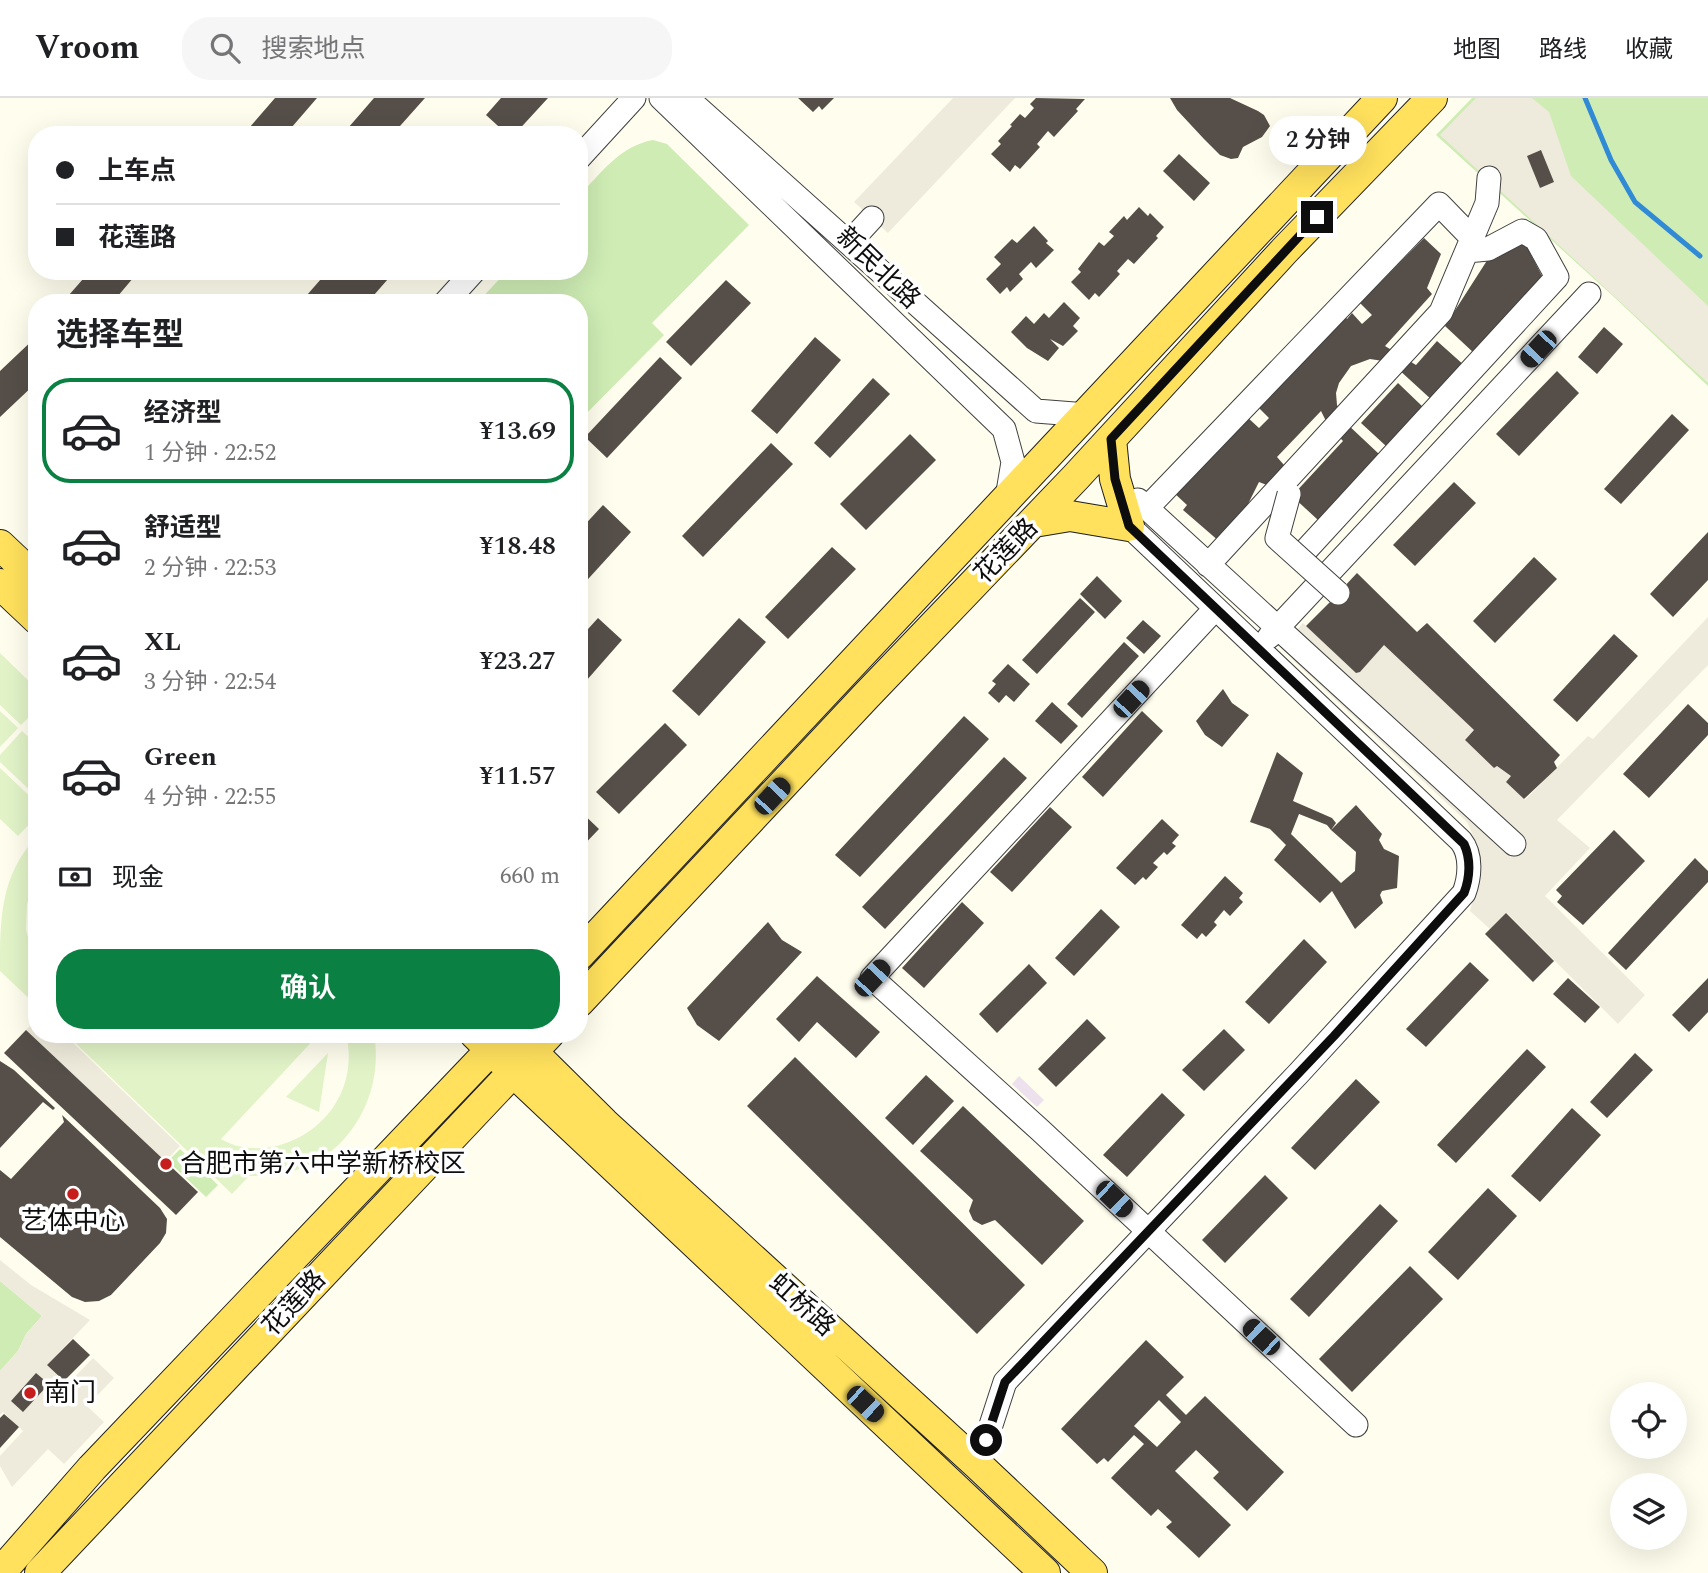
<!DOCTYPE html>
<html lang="zh">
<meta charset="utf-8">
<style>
:root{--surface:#fff;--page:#f6f6f6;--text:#202124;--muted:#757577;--line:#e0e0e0;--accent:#0b8043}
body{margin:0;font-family:Spectral,"Noto Sans SC",serif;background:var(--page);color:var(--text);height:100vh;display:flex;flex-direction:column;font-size:26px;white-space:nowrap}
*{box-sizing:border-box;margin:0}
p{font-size:23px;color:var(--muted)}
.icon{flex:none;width:38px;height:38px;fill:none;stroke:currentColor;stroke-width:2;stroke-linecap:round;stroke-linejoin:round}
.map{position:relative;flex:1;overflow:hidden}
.sheet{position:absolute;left:28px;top:196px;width:560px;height:749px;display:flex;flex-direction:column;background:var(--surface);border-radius:28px;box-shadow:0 7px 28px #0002}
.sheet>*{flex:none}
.guide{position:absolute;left:28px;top:28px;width:560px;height:154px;border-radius:28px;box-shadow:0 7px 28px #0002;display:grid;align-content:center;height:154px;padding:0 28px;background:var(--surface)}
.tools{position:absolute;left:1610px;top:1284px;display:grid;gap:14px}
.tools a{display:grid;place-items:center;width:77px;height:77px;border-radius:50%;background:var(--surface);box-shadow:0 7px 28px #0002;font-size:35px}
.end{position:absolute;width:32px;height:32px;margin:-16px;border:9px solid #0d0d0d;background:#fff;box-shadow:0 0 0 4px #fff}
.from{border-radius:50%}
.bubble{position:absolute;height:49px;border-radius:24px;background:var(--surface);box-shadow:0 7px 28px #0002;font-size:23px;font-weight:600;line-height:49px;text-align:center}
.car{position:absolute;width:21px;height:42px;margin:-21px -10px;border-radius:9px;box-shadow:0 0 5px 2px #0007;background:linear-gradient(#222 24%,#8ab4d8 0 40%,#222 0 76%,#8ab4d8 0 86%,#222 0)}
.guide b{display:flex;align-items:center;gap:24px;height:66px;font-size:26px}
.guide b+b{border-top:2px solid var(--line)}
.guide i{width:18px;height:18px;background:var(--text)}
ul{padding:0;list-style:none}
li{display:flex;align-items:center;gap:21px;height:105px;margin:0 14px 10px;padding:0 14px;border:4px solid transparent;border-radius:28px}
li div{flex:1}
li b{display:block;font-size:26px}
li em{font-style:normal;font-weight:600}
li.active{border-color:var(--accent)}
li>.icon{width:63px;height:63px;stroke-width:1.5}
h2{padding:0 28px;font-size:32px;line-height:84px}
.pay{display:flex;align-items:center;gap:18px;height:77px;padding:0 28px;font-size:26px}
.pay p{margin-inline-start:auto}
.primary-button{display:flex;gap:14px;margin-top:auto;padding:14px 28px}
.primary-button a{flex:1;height:80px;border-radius:28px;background:var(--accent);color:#fff;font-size:28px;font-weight:600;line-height:80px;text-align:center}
header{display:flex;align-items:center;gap:42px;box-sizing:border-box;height:98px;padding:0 35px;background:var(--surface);border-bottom:2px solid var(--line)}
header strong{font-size:33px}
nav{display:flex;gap:38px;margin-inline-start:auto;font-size:24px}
.search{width:490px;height:63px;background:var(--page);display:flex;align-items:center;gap:18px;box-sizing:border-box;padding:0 24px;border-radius:28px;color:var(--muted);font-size:26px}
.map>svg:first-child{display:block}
</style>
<header>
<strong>Vroom</strong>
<div class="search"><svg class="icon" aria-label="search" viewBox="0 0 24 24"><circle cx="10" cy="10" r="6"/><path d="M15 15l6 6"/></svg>搜索地点</div>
<nav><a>地图</a><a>路线</a><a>收藏</a></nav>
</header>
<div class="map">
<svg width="1708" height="1475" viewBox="0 0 1708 1475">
<rect width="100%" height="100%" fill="#fffded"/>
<path fill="#ece1ed" d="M1019,978l25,24 -7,7 -25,-23z"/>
<path fill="#ceecb4" d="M1472,0h236v288l-94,-89 -178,-162z
M653,42l14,4 82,81 -97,98 12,12 -84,85 -1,-117h-102l30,-32h72v-75c22,-23 41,-50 74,-56z
M180,1051l38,36 -12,12 -38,-36z
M0,1183l42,35 -16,18 -8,17 -18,20z"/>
<path fill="#e1f3c7" d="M0,555l37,36v20l-16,16 -21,-20z
M0,613l18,17 -18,19z
M22,633l15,14v52l-37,-35v-7z
M0,670l37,35v13l-19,20 -18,-17z
M37,738v42l-10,26 -1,25 6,26 5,6v45l-37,-35c0,-52 0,-95 37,-135z
M66,936h253l-98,105c15,9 34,11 51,8 53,-11 87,-60 74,-113h28c10,57 -21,117 -77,136 -16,5 -32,6 -48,6l-17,18z
M328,955l-9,59 -33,-15z"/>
<path fill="#efebdc" d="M953,0h62l-127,135 -34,-31z
M1476,0h56l17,14 22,64 137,130v77l-268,-248z
M1708,519v48l-151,155 33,28 -45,48 100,99 -27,29 -111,-111 -17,16 -20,-18 11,-46 -6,-25 -8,-18 -173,-161 -6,-10 -1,-10 16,-18 53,50 5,-2 23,-26 90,85 -9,10 29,28 3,-2 14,10 -5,6 19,18 63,-64 5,3z
M37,921v15h27l116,112 -15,16 -139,-132z
M0,1162l31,25 59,35 -43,45 20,20 26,-27 21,20 -27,28 17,16 -40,42 -16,-15 -36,38 -12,-21v-10l23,-25 -20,-19 -3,3v-44l18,-20 8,-17 16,-18 -42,-35z"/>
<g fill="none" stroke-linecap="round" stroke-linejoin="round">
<path stroke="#308ad6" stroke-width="5" d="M1585,0l26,62 24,42 65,54"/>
</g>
<path fill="#564f49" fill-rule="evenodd" d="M275,0h42l-32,37h-42z
M374,0h51l-33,37h-50z
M501,0h47l-34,37h-6l-22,-20z
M798,0h36l-12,12 -3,-4 -6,6z
M1036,0l49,1 -9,10 2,2 -24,26 -6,-6 -11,13 3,3 -20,22 -5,-4 -5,7 -19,-18 10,-10 -3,-3 14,-15 -2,-1 10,-11 5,4 9,-10 -4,-4z
M1170,0h60l28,13 6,4 6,11 -8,11 -19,10 -5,11 -7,1 -11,-4 -16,-16 -27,-29z
M473,29l7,8h-14z
M1541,52l13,32 -14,6 -13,-32z
M1179,56l31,29 -16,18 -31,-30z
M1139,109l9,9 2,-3 14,14 -8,9 2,2 -24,26 -6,-5 -11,12 3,3 -21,23 -4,-4 -6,7 -18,-18 10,-10 -3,-3 21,-27 5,4 10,-10 -5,-4 15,-16 3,4z
M1034,128l14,15 -2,2 8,7 -18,18 -5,-6 -12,12 4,5 -13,13 -3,-5 -7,7 -14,-15 15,-15 -7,-7 18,-18 5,4z
M1424,140l17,16 -14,34 5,6 -47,52 31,19 21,-24 28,25 -32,35 -36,-33 -14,-7 -13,-2 -19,7 -12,17 -3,10 1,12 9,18 33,31 -61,66 -26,-24 51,-55 -15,-16 -7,-14 -44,46 21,24 -11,12 -28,-11 -20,40 -19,20 -37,-32 4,-5 -14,-13 73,-76 13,12 10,-10 -15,-15 90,-88 3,4 5,-6 10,11 10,-9 -12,-12z
M1517,146l9,1 18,35 -69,74 -30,-28 43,-67z
M90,173h49l-27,32h-50z
M328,173h67l-28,32h-67z
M726,182l25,23 -60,63 -25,-24z
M1064,204l16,16 -7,8 5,5 -15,15 -13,-7 9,9 -11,13 -21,-13 -16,-16 15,-16 8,8 10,-11 5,5z
M1604,229l19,17 -26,30 -19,-17z
M37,238v46l-37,35v-46z
M815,239l26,23 -64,74 -26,-23z
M660,259l22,21 -75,80 -22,-21z
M1557,273l22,22 -60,63 -23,-22z
M873,280l17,16 -60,64 -16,-15z
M1398,285l25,24 -37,39 -25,-23z
M1672,316l17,16 -68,74 -17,-15z
M910,336l26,26 -70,70 -26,-26z
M771,345l22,21 -90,93 -21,-21z
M1454,384l22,21 -61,63 -22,-21z
M603,407l28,27 -52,57v-58z
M1708,434v48l-35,37 -23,-23z
M1281,437l61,54 15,-16 60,59 10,-9 133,132 -6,7 3,6 -33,31 -18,-17 5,-6 -14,-10 -3,2 -29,-28 9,-10 -90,-85 -24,27 -4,1 -50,-47 30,-30z
M832,449l24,22 -68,70 -23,-22z
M1534,459l23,22 -62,64 -22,-22z
M1097,478l25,25 -17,18 -25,-25z
M1080,500l15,14 -58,62 -15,-14z
M598,520l24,22 -43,49v-50z
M739,520l27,24 -67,74 -27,-25z
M1143,522l18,16 -17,18 -18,-16z
M1614,536l24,22 -61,66 -24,-22z
M1124,544l15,14 -57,62 -15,-14z
M1008,566l22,20 -16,18 -8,-7 -7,8 -11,-10 8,-9 -4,-3z
M1223,591l9,14 17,12 -27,32 -17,-12 -9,-14z
M1052,604l26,24 -17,18 -26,-23z
M1688,606l20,19v12l-59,63 -26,-24z
M1142,613l21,20 -60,66 -21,-20z
M964,618l25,23 -129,138 -25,-22z
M665,625l22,22 -68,69 -23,-22z
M1277,654l26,21 -10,28 39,17 4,5 -5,7 -4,-5 -28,-11 -8,20 50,49 14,-12 1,-19 -25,-22 25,-25 26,29 -3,6 5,9 15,7 -2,32 -15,3 -2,4 3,8 -28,26 -23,-38 -12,12 -46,-43 12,-15 -16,-16 -20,-7z
M1004,659l23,21 -142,151 -23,-22z
M1050,709l22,20 -60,65 -22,-20z
M579,712l20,19 -20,21z
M1162,721l17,16 -7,8 4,3 -9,9 -3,-3 -11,11 5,4 -12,13 -3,-3 -8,8 -19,-17z
M1614,732l31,31 -62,64 -26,-23 5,-6 -6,-6z
M1695,760l13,13v11l-82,88 -18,-17z
M1225,778l18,17 -4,5 4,4 -13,14 -6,-6 -10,12 3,3 -11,12 -4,-4 -5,6 -16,-14z
M962,804l22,21 -60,65 -22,-20z
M1101,811l19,18 -46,49 -19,-18z
M1506,815l48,48 -21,21 -48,-48z
M768,824l14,18 20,12 -83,89 -22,-16 -10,-17z
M1304,841l23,23 -58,62 -24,-22z
M1470,864l19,18 -63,67 -20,-18z
M1029,866l18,19 -50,50 -18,-19z
M817,878l63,56 -24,26 -39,-36 -18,20 -23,-23z
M1568,880l32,29 -15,16 -32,-29z
M1708,880v34l-19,20 -17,-17z
M1087,921l19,19 -50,49 -18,-18z
M1224,931l21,21 -41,41 -22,-21z
M26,932l172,162 -22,23 -172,-162z
M1527,951l19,18 -90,96 -19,-18z
M1635,955l18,17 -46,48 -17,-16z
M795,959l230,228 -48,49 -230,-228z
M0,963l14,9 41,38 -2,2 -10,-8 -43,46z
M926,977l28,26 -41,44 -28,-27z
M1356,981l24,23 -65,68 -24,-22z
M1162,995l23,22 -58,62 -24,-22z
M963,1008l121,115 -42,44 -47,-45 -13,5 -9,-5 -4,-9 4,-11 -53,-49z
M1572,1010l29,27 -61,67 -29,-26z
M62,1017l98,93 7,11 -1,14 -6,10 -49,52 -12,6 -14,1 -13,-5 -72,-60v-67l11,9 53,-57z
M1265,1077l23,23 -63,65 -23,-23z
M1488,1090l29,28 -59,64 -30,-28z
M1380,1106l18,17 -89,96 -19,-18z
M1410,1168l33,33 -91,93 -33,-33z
M73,1241l17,16 -26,26 -17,-16z
M1146,1242l38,37 -18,18 20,20 19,-19 79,76 -37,39 -34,-33 6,-6 -23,-22 -21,21 56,54 -32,33 -33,-31 6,-5 -14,-13 -7,7 -40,-38 33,-34 -10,-9 -26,27 -4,-4 -7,6 -36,-35zM1159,1302l22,22 -24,25 -23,-21z
M36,1275l13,11 -26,28 -12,-11z
M4,1316l15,13 -19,21v-30z"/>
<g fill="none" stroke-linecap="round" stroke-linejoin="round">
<g stroke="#404040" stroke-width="25">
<path id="minor" d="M661,0l343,331 9,33 -6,36
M687,0l349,313 51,4
M579,60l55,-60
M849,145l23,-25
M445,205l29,-32
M1138,402l376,344
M1147,410l292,-304 33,34
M1306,452l251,-273 -21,-38 -14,-8 -34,18 -21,2
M1208,467l233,-253 46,-109 2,-25
M1214,512l-342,368 168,152 316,295
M1269,539l320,-343
M978,1367l27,-83 293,-308 166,-181c6,-16 8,-38 -3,-52l-332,-315"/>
</g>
<g stroke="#1e1e1e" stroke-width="32">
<path id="major" d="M1034,424l36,-6 59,10 -14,-47 -4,-40
M0,447l37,35
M0,486l37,35
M579,857l803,-857
M579,904l287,-306 209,-218 210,-228 147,-152
M475,936l52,51 518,488
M514,936l90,89 374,342 114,108
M0,1475l92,-105 413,-433
M40,1475l509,-539"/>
</g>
<use href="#minor" stroke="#fff" stroke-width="23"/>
<use href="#major" stroke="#ffe15d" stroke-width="30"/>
<g stroke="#404040" stroke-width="25" stroke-linecap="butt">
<path id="minor-bridge" d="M1289,396l-12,44 61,55"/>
</g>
<use href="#minor-bridge" stroke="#fff" stroke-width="23"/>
</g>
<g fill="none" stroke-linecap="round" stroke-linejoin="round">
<path stroke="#0d0d0d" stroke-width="9" d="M986,1342l19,-58 329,-346 130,-143c6,-15 7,-34 0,-49l-335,-318 -14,-47 -4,-40 206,-222"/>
</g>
<g fill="#c61e1c" stroke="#fff" stroke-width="2.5">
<circle cx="166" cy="1066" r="7"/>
<circle cx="73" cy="1096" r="7"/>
<circle cx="30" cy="1295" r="7"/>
</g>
<g text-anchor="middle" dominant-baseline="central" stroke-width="7" stroke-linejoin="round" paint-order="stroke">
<g font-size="26" fill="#0d0d0d" stroke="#fff">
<text transform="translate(878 170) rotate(44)">新民北路</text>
<text transform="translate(1006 453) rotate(-46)">花莲路</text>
<text transform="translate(294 1205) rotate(-47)">花莲路</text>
<text transform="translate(802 1207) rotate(42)">虹桥路</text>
</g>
<g font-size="26" fill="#0d0d0d" stroke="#fff" text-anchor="start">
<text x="180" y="1066">合肥市第六中学新桥校区</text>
<text x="73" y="1123" text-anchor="middle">艺体中心</text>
<text x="44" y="1295">南门</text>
</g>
</g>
</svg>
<div class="tools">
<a><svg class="icon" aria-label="locate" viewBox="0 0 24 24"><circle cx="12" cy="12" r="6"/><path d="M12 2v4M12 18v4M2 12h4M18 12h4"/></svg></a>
<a><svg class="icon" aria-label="layers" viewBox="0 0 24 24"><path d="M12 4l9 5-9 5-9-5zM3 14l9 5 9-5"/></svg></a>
</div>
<i class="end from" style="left:986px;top:1342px"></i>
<i class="end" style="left:1317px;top:119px"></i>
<div class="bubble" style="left:1269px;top:18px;width:98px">2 分钟</div>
<i class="car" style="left:1538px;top:251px;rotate:223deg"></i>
<i class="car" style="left:1131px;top:601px;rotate:43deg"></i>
<i class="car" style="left:772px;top:698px;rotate:43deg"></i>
<i class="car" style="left:872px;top:880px;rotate:43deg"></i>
<i class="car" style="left:1114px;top:1101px;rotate:134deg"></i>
<i class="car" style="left:1261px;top:1239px;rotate:313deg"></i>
<i class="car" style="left:865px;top:1306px;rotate:133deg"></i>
<div class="guide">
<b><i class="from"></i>上车点</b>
<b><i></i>花莲路</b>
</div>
<section class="sheet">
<h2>选择车型</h2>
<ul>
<li class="active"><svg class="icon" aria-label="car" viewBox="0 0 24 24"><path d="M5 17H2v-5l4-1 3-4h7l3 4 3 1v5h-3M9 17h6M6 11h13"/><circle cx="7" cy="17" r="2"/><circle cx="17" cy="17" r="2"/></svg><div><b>经济型</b><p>1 分钟 · 22:52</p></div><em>¥13.69</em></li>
<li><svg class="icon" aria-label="car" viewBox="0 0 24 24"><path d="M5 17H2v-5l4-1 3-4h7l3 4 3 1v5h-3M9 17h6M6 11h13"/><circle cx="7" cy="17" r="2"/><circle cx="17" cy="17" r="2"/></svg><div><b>舒适型</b><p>2 分钟 · 22:53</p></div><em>¥18.48</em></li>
<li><svg class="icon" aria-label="car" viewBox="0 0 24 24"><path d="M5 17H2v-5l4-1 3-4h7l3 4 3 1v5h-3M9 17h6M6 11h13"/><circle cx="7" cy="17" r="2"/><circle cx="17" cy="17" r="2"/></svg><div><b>XL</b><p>3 分钟 · 22:54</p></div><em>¥23.27</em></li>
<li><svg class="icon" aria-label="car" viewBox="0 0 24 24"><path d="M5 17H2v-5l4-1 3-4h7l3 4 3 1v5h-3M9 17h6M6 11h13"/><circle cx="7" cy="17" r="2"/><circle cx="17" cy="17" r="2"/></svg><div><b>Green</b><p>4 分钟 · 22:55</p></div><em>¥11.57</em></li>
</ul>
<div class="pay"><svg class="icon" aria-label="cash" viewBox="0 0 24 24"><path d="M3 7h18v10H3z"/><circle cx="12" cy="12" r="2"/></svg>现金<p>660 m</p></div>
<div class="primary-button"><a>确认</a></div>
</section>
</div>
